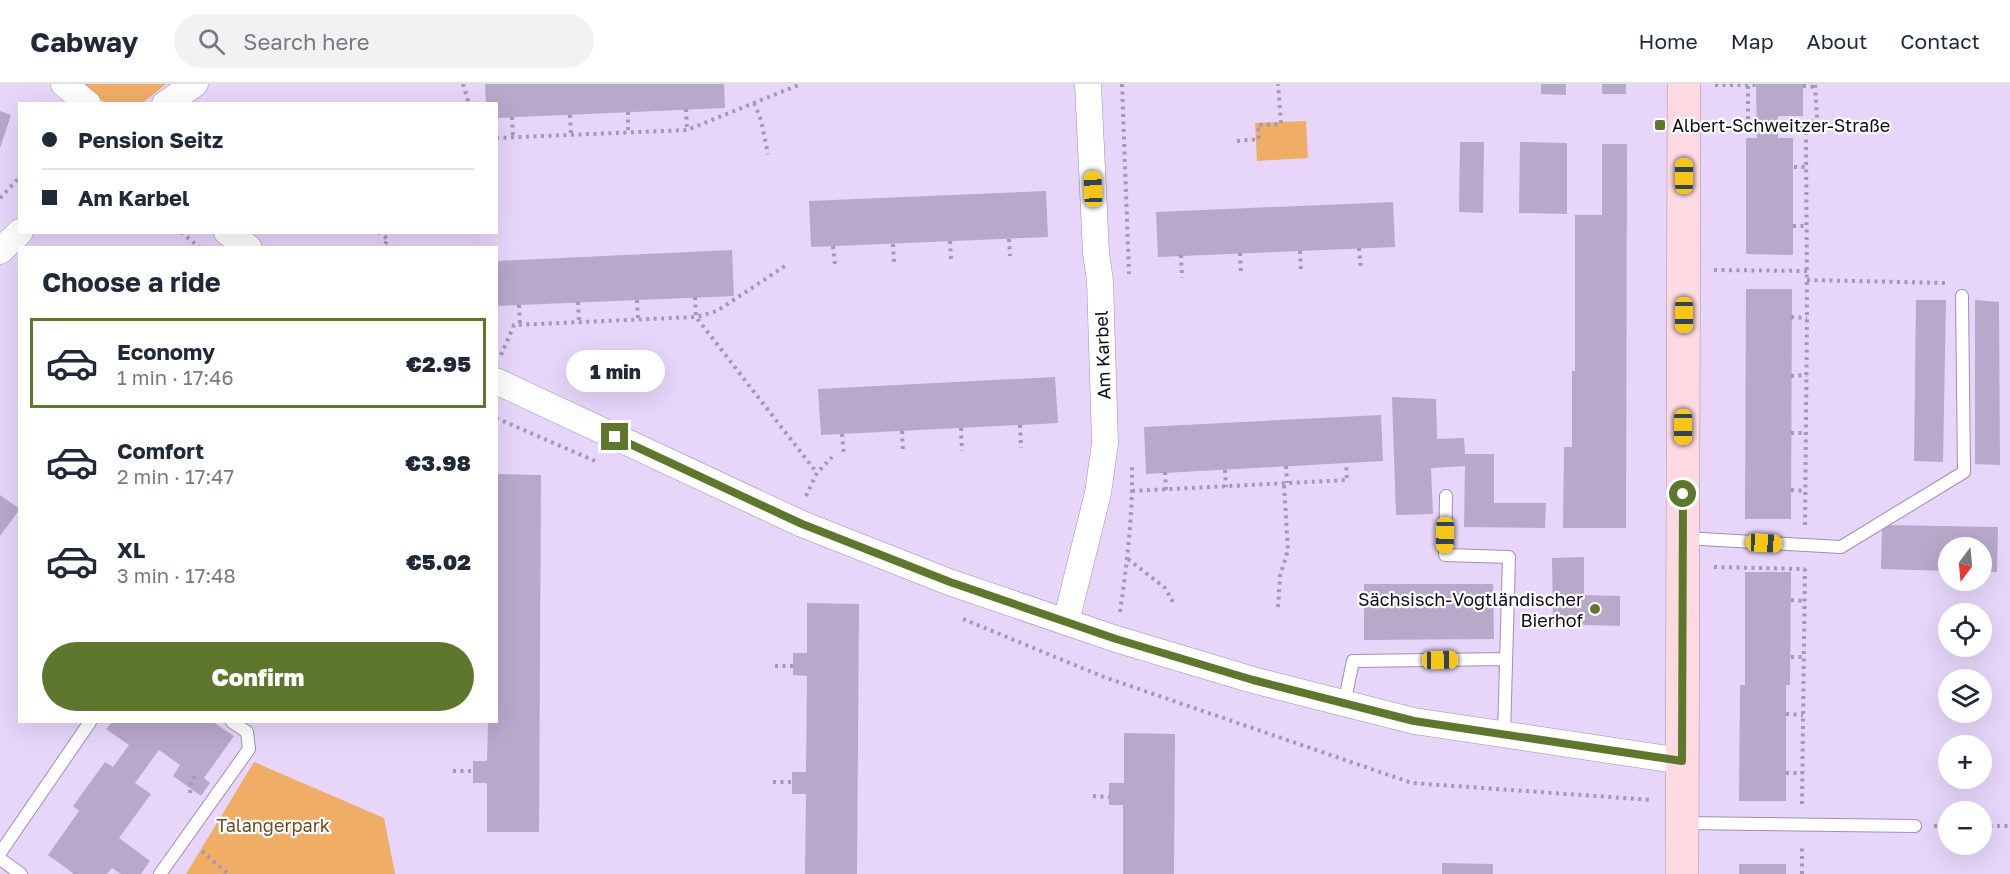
<!DOCTYPE html>
<meta charset="utf-8">
<style>
:root{--surface:#fff;--page:#f2f2f3;--text:#1f2937;--muted:#747a83;--line:#e0e1e3;--accent:#5d782d}
body{margin:0;font-family:"Golos Text",sans-serif;background:var(--page);color:var(--text);height:100vh;display:flex;flex-direction:column;font-size:22px;white-space:nowrap}
*{box-sizing:border-box;margin:0}
p{font-size:20px;color:var(--muted)}
.icon{flex:none;width:33px;height:33px;fill:none;stroke:currentColor;stroke-width:2;stroke-linecap:round;stroke-linejoin:round}
.map{position:relative;flex:1;overflow:hidden}
.panel{position:absolute;left:18px;top:162px;width:480px;height:477px;display:flex;flex-direction:column;background:var(--surface);border-radius:0px;box-shadow:0 6px 24px #0002}
.panel>*{flex:none}
.hud{position:absolute;left:18px;top:18px;width:480px;height:132px;border-radius:0px;box-shadow:0 6px 24px #0002;display:grid;align-content:center;height:132px;padding:0 24px;background:var(--surface)}
.needle{width:39px;rotate:196deg}
.controls{position:absolute;left:1938px;top:453px;display:grid;gap:12px}
.controls a{display:grid;place-items:center;width:54px;height:54px;border-radius:50%;background:var(--surface);box-shadow:0 6px 24px #0002;font-size:30px}
.end{position:absolute;width:27px;height:27px;margin:-14px;border:8px solid #5d782d;background:#fff;box-shadow:0 0 0 3px #fff}
.from{border-radius:50%}
.bubble{position:absolute;height:42px;border-radius:21px;background:var(--surface);box-shadow:0 6px 24px #0002;font-size:20px;font-weight:800;line-height:42px;text-align:center}
.car{position:absolute;width:18px;height:36px;margin:-18px -9px;border-radius:8px;box-shadow:0 0 4px 2px #0007;background:linear-gradient(#f5c518 24%,#345 0 40%,#f5c518 0 76%,#345 0 86%,#f5c518 0)}
.hud b{display:flex;align-items:center;gap:21px;height:57px;font-size:22px}
.hud b+b{border-top:2px solid var(--line)}
.hud i{width:15px;height:15px;background:var(--text)}
ul{padding:0;list-style:none}
li{display:flex;align-items:center;gap:18px;height:90px;margin:0 12px 9px;padding:0 12px;border:3px solid transparent;border-radius:0px}
li div{flex:1}
li b{display:block;font-size:22px}
li em{font-style:normal;font-weight:800}
li.active{border-color:var(--accent)}
li>.icon{width:54px;height:54px;stroke-width:1.5}
h2{padding:0 24px;font-size:27px;line-height:72px}
.cta{display:flex;gap:12px;margin-top:auto;padding:12px 24px}
.cta a{flex:1;height:69px;border-radius:36px;background:var(--accent);color:#fff;font-size:24px;font-weight:800;line-height:69px;text-align:center}
header{display:flex;align-items:center;gap:36px;box-sizing:border-box;height:84px;padding:0 30px;background:var(--surface);border-bottom:2px solid var(--line)}
header strong{font-size:28px}
nav{display:flex;gap:33px;margin-inline-start:auto;font-size:21px}
.search{width:420px;height:54px;background:var(--page);display:flex;align-items:center;gap:15px;box-sizing:border-box;padding:0 21px;border-radius:33px;color:var(--muted);font-size:22px}
.map>svg:first-child{display:block}
</style>
<header>
<strong>Cabway</strong>
<div class="search"><svg class="icon" aria-label="search" viewBox="0 0 24 24"><circle cx="10" cy="10" r="6"/><path d="M15 15l6 6"/></svg>Search here</div>
<nav><a>Home</a><a>Map</a><a>About</a><a>Contact</a></nav>
</header>
<div class="map">
<svg width="2010" height="790" viewBox="0 0 2010 790">
<rect width="100%" height="100%" fill="#e7d6fa"/>
<path fill="#efad65" d="M83,0h83l-25,20 -36,-1z
M1306,37l2,37 -51,3 -2,-38z
M254,678l130,56 11,56h-209z"/>
<path fill="#b8a8ca" d="M485,0h239l1,24 -229,10v-14h-10z
M1541,0h25v11l-25,-1z
M1602,0h24v10h-24z
M1756,0h47v32h-25v22h15v117l-47,-1v-116h11z
M0,27l11,4 -11,33z
M1460,58h24l-1,71 -24,-1z
M1520,58l47,1v71l-48,-1z
M1602,60h25l-1,384h-63l1,-81h8v-76h3v-156h27z
M1046,107l2,46 -237,10 -2,-46z
M1393,118l2,45 -237,10 -2,-45z
M732,166l2,46 -237,10 -1,-45z
M1746,205h46l-1,230h-46z
M1916,216h30l-3,162 -29,-1z
M1975,216l24,2 1,163 -25,-1z
M1055,293l3,46 -237,12 -3,-46z
M1392,313l44,2 1,40 27,-1 1,16h29v49h52l-1,25 -81,-1 1,-61 -34,2 2,46 -37,1z
M1381,331l2,46 -237,13 -2,-47z
M496,390l45,1 -2,357h-52v-49h-14v-22h14l1,-39h8z
M0,411l20,14 -20,27z
M1882,441l116,2 -1,45 -15,-1v-23h-34v23l-67,-2z
M1584,473v38l36,1v30l-67,-2 -1,-66z
M1745,488h46l-1,113h-4v116h-47l1,-116h5z
M1364,500h129l1,55 -130,1z
M807,519l52,1 -2,270h-52l1,-80h-14v-22h14l1,-96 -14,-1v-22h14z
M112,638h101l21,14 -30,42 6,5 -9,13 -28,-20 7,-11 -21,-15 -24,33 16,11 -32,44 31,23 -9,13h-20l-9,-6 -5,6h-33l-26,-19 31,-44 -6,-5 32,-44 8,5 16,-22 -23,-16z
M1124,649l51,1 -1,140h-51v-69h-14v-22h15z
M1442,779l51,1v10h-51z
M1739,780h47v10h-47z"/>
<g fill="none" stroke-linecap="round" stroke-linejoin="round">
<g stroke="#9f8fb1" stroke-width="14">
<path id="lane" d="M1446,412l-1,59 64,2 -5,177
M1684,454l157,9 123,-75 -2,-176
M1344,620l9,-43 153,-2
M1683,739l232,3
M0,769l90,-131
M0,775l21,15
M160,790l89,-125 -2,-17 -15,-10"/>
</g>
<g stroke="#9f8fb1" stroke-width="27">
<path id="street" d="M64,0l24,20
M165,20l30,-20
M227,148l22,16
M0,167l20,-19
M496,297l306,143 147,58 167,57 137,41 161,41 268,40
M1066,538l32,-129 7,-50 -5,-162 -4,-28 -8,-169"/>
</g>
<g stroke="#9f8fb1" stroke-width="34">
<path id="secondary" d="M1682,790l2,-790"/>
</g>
<path stroke="#a598b4" stroke-width="4" stroke-dasharray="3 4.5" stroke-linecap="butt" d="M463,0l6,20
M1122,0l7,190
M1715,1h41
M1748,2v41h8
M1803,2l13,1
M754,19l7,17 7,34
M686,25l1,21
M628,28v21
M570,31l1,20
M512,33l1,21
M1778,43h28
M496,54l191,-8 114,-46
M1237,57l22,-2 -1,-14 23,-1 -3,-40
M1794,83h12
M0,114l20,-21
M1793,142h13
M181,148l19,16
M378,148l10,7 -5,9
M1009,155l1,17
M950,157l1,18
M893,160l1,18
M833,162l2,18
M1359,164l2,22
M1300,167l1,22
M1240,169l1,22
M1181,171l1,23
M1714,186l93,1
M1807,196l140,3
M695,213l1,20 121,156
M637,216l1,20
M578,218l1,20
M519,221l1,20
M1791,233l16,1
M501,271l13,-30 182,-8 21,-6 68,-45
M1791,292l16,-1
M496,334l99,43
M1020,341l1,23
M961,344l1,23
M902,347l1,22
M1791,349h15
M842,350l2,22
M1286,382l1,17
M1225,386l1,17
M1165,388l1,18
M1791,406l15,1
M1132,407l215,-11 -1,-17
M806,412l11,-23 15,-16
M1805,441l2,-207 -1,-191 11,-9 -2,-34
M1128,475l37,29 8,14
M1714,483l91,2
M1791,516l13,1
M1278,523l2,-31 8,-26 -4,-66
M1120,528c7,-49 13,-98 12,-148
M963,535l141,58 308,106 240,17
M1791,573h12
M775,582h18
M1786,630l17,1
M453,687h20
M1786,689h16
M773,698h19
M190,709l1,-12 4,-5
M1093,712l16,1
M1802,720l3,-239
M1934,742h14
M1982,742h28
M202,767l26,23
M1802,790v-30"/>
<use href="#lane" stroke="#fff" stroke-width="12"/>
<use href="#street" stroke="#fff" stroke-width="26"/>
<use href="#secondary" stroke="#fddae2" stroke-width="33"/>
</g>
<g fill="none" stroke-linecap="round" stroke-linejoin="round">
<path stroke="#5d782d" stroke-width="8" d="M615,353l187,87 148,58 166,57 137,41 161,41 268,40 1,-267"/>
</g>
<g fill="#5d782d" stroke="#fff" stroke-width="2">
<rect x="1654" y="35" width="12" height="12" rx="3"/>
<circle cx="1595" cy="525" r="6"/>
</g>
<g text-anchor="middle" dominant-baseline="central" stroke-width="4.5" stroke-linejoin="round" paint-order="stroke">
<g font-size="18" fill="#100a16" stroke="#fff" text-anchor="start">
<text x="1672" y="41">Albert-Schweitzer-Straße</text>
<text x="1583" y="515" text-anchor="end">Sächsisch-Vogtländischer<tspan x="1583" dy="21">Bierhof</tspan></text>
</g>
<g font-size="18" fill="#100a16" stroke="#fff">
<text transform="translate(1102 271) rotate(-92)">Am Karbel</text>
</g>
<g font-size="18" fill="#6c4b26" stroke="#fff">
<text x="273" y="741">Talangerpark</text>
</g>
</g>
</svg>
<div class="controls">
<a><svg class="needle" viewBox="-14 -14 28 28"><path d="M0-13l5 13h-10z" fill="#e53935"/><path d="M0 13l5-13h-10z" fill="#747a83"/></svg></a>
<a><svg class="icon" aria-label="locate" viewBox="0 0 24 24"><circle cx="12" cy="12" r="6"/><path d="M12 2v4M12 18v4M2 12h4M18 12h4"/></svg></a>
<a><svg class="icon" aria-label="layers" viewBox="0 0 24 24"><path d="M12 4l9 5-9 5-9-5zM3 14l9 5 9-5"/></svg></a>
<a>+</a>
<a>−</a>
</div>
<i class="end from" style="left:1683px;top:410px"></i>
<i class="end" style="left:615px;top:353px"></i>
<div class="bubble" style="left:566px;top:266px;width:99px">1 min</div>
<i class="car" style="left:1684px;top:92px;rotate:0deg"></i>
<i class="car" style="left:1093px;top:105px;rotate:358deg"></i>
<i class="car" style="left:1684px;top:231px;rotate:180deg"></i>
<i class="car" style="left:1683px;top:343px;rotate:180deg"></i>
<i class="car" style="left:1445px;top:451px;rotate:181deg"></i>
<i class="car" style="left:1764px;top:459px;rotate:93deg"></i>
<i class="car" style="left:1440px;top:576px;rotate:89deg"></i>
<div class="hud">
<b><i class="from"></i>Pension Seitz</b>
<b><i></i>Am Karbel</b>
</div>
<section class="panel">
<h2>Choose a ride</h2>
<ul>
<li class="active"><svg class="icon" aria-label="car" viewBox="0 0 24 24"><path d="M5 17H2v-5l4-1 3-4h7l3 4 3 1v5h-3M9 17h6M6 11h13"/><circle cx="7" cy="17" r="2"/><circle cx="17" cy="17" r="2"/></svg><div><b>Economy</b><p>1 min · 17:46</p></div><em>€2.95</em></li>
<li><svg class="icon" aria-label="car" viewBox="0 0 24 24"><path d="M5 17H2v-5l4-1 3-4h7l3 4 3 1v5h-3M9 17h6M6 11h13"/><circle cx="7" cy="17" r="2"/><circle cx="17" cy="17" r="2"/></svg><div><b>Comfort</b><p>2 min · 17:47</p></div><em>€3.98</em></li>
<li><svg class="icon" aria-label="car" viewBox="0 0 24 24"><path d="M5 17H2v-5l4-1 3-4h7l3 4 3 1v5h-3M9 17h6M6 11h13"/><circle cx="7" cy="17" r="2"/><circle cx="17" cy="17" r="2"/></svg><div><b>XL</b><p>3 min · 17:48</p></div><em>€5.02</em></li>
</ul>
<div class="cta"><a>Confirm</a></div>
</section>
</div>
